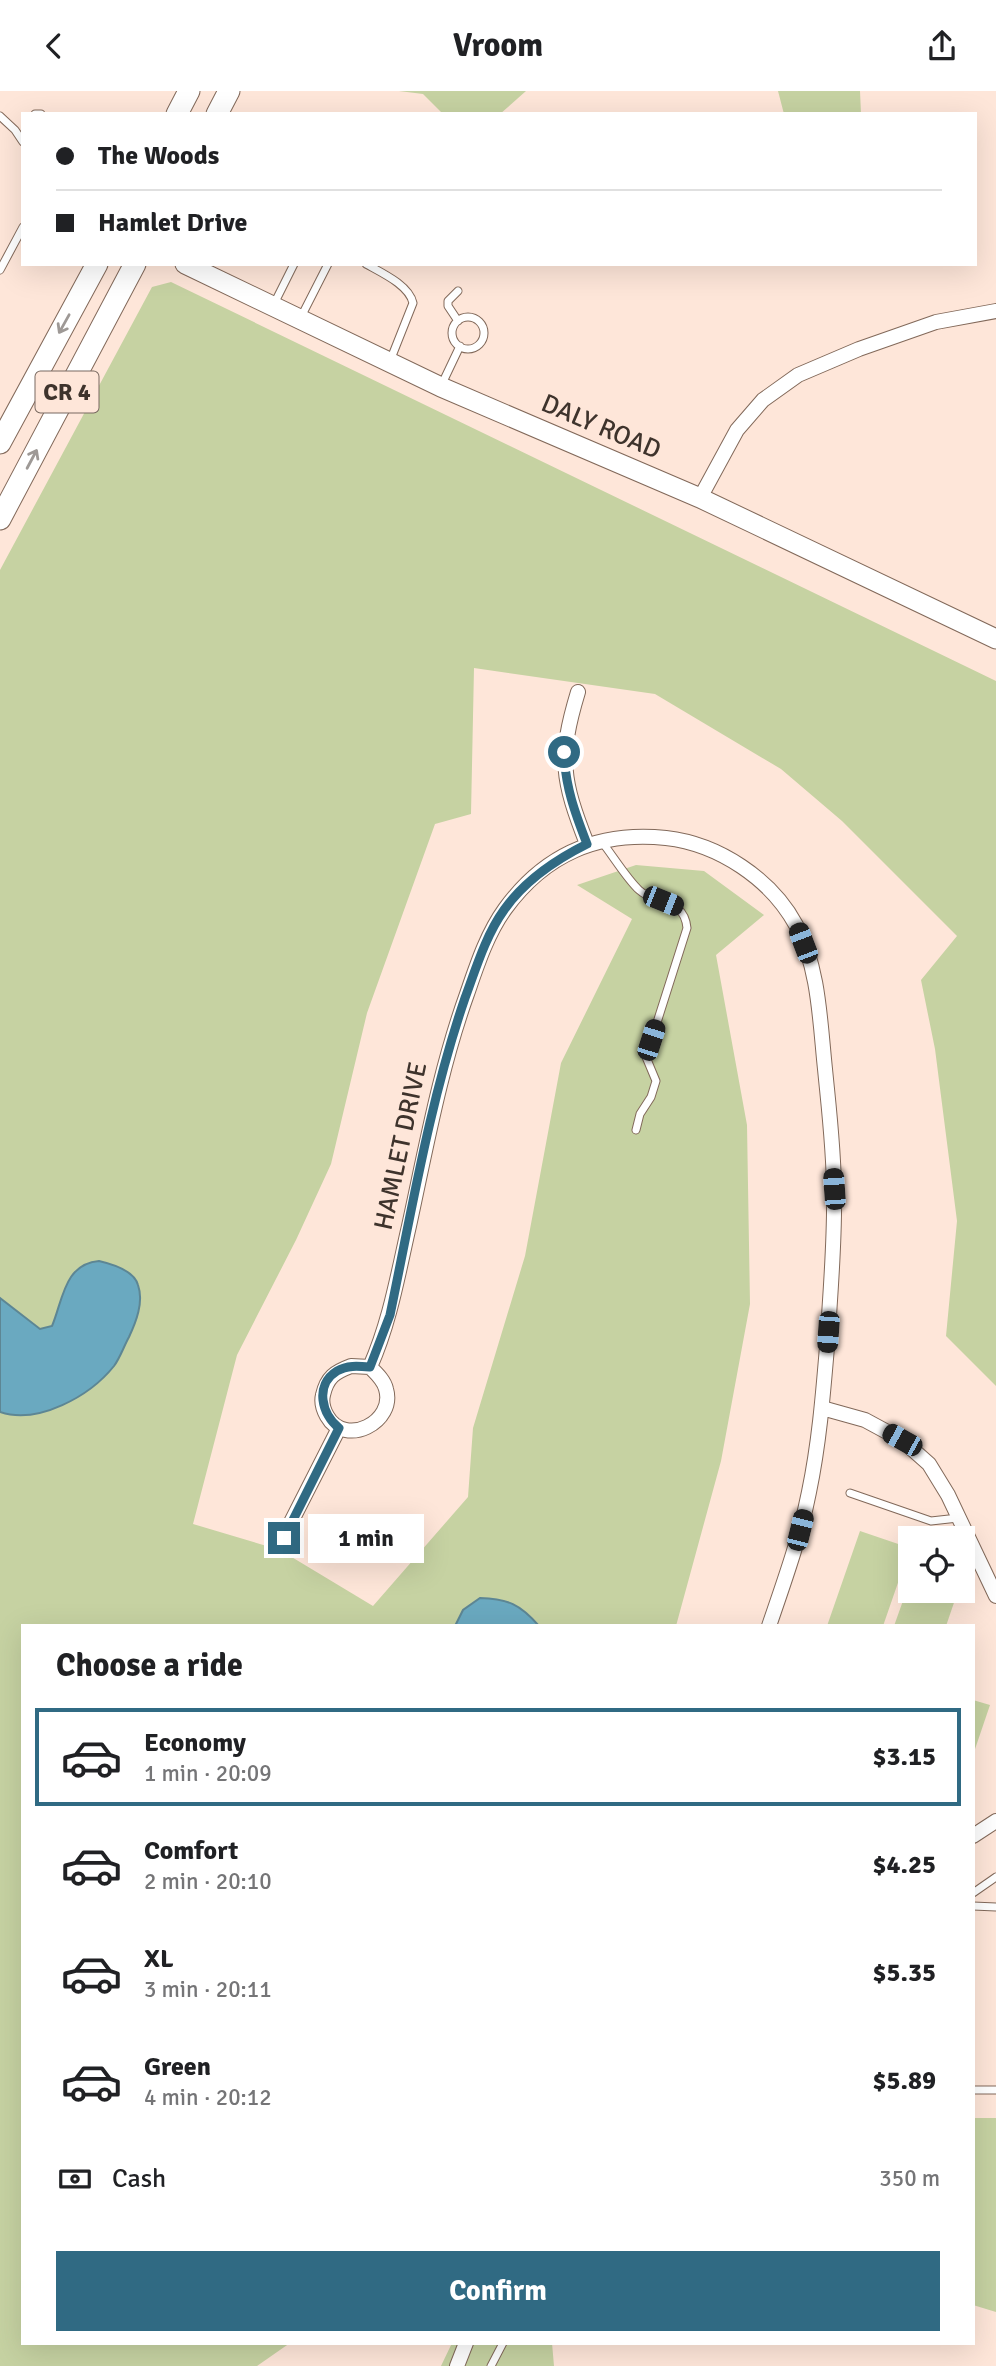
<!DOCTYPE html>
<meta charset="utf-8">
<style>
:root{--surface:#fff;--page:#f2f2f2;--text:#202124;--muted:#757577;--line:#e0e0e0;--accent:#306a83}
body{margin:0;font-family:Signika,sans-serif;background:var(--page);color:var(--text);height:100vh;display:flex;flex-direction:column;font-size:26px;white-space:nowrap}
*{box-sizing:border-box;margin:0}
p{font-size:23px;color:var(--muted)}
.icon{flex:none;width:38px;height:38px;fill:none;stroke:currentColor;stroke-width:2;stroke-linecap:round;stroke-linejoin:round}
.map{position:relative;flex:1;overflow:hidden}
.drawer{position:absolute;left:21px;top:1533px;width:954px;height:721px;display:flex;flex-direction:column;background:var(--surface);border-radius:0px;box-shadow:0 7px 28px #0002}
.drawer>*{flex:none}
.top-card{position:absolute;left:21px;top:21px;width:956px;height:154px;border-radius:0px;box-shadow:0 7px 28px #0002;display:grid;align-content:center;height:154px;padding:0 35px;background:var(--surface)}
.fabs{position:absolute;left:898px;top:1435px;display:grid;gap:14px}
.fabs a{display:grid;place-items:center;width:77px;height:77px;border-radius:0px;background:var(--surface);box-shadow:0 7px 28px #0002;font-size:35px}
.end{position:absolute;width:32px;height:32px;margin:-16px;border:9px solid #306a83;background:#fff;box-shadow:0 0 0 4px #fff}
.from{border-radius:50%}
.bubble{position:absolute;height:49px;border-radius:0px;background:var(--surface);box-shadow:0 7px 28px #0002;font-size:23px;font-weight:700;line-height:49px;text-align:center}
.car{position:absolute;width:21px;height:42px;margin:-21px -10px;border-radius:9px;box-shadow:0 0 5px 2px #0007;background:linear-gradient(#222 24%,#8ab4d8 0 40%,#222 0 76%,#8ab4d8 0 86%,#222 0)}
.top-card b{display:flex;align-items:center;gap:24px;height:66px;font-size:26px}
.top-card b+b{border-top:2px solid var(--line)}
.top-card i{width:18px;height:18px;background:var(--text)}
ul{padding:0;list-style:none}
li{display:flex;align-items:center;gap:21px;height:98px;margin:0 14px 10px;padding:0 21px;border:4px solid transparent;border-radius:0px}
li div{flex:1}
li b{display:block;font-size:26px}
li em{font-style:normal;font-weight:700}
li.current{border-color:var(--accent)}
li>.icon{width:63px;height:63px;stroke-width:1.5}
h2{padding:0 35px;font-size:32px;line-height:84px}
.pay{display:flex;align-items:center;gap:18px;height:77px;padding:0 35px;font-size:26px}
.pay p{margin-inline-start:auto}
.cta{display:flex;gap:14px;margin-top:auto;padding:14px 35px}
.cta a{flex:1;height:80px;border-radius:0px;background:var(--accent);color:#fff;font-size:28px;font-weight:700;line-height:80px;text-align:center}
header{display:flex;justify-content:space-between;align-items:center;height:91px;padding:0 35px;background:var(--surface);font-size:32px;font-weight:700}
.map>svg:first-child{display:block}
</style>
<header><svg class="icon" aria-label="back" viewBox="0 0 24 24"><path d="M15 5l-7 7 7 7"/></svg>Vroom<svg class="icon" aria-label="share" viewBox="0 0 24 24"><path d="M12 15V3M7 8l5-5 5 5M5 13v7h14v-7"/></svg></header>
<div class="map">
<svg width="996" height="2275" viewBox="0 0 996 2275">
<rect width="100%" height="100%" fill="#fee6d9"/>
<path fill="#c6d2a2" d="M399,0h127l-26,23h-57l-20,-20z
M778,0h82l1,23h-77z
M171,191l825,399v705l-50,-50 11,-115 -22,-172 -14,-69 36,-44 -115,-115 -61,-52 -126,-75 -181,-26 -3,146 -36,10 -68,189 -36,151 -35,76 -59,115 -44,169 87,26 93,56 95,-109 5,-69 52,-172 36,-193 71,-144 -55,-34 59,-20 68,6 60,44 -48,40 31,170 3,179 -29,157 -45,165h-653v717h267l-33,23h-257v-1796l152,-283z
M860,1440l50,17 -27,78h-56z
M910,1490v10h48l-12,35h-52z
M973,1609l17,5 -17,50z
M973,2027h23v194l-23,-7z
M452,2252h100l2,23h-113z"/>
<path fill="#6aa9c0" stroke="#5d8694" stroke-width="2" d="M99,1170c13,3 35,9 39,24 6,17 -2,37 -9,52 -5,9 -9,21 -15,29 -24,30 -76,59 -114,46v-114l40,31 12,-3c11,-26 12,-62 47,-65z
M480,1507c28,1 40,6 59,28h-84l8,-16z"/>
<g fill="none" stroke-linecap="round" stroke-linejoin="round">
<g stroke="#82695a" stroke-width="9">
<path id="service" d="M35,23h6
M0,25l15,14 8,12
M366,173c16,9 43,21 47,39l-23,58
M0,179l23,-43
M273,215l21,-42
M452 242a16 16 0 1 1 32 0a16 16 0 1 1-32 0Z
M300,228l28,-55
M458,230l-10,-15v-5l10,-10
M441,295l19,-40
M602,751c11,14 25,37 37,48 17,16 45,7 48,38l-41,129 10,24 -5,16 -11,17 -4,16
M850,1402l81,28 27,-3
M973,1802l23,-16
M973,1815l23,1
M973,1999h23
M491,2275l12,-23"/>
</g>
<g stroke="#82695a" stroke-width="16">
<path id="minor" d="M700,407l37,-68 26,-30 35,-25 61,-26 77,-27 60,-11
M578,601c-20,66 -16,88 9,152
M351,1275l19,1c6,6 14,13 16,22 10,33 -41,59 -59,27 -4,-7 -6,-13 -4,-21 4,-18 12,-23 28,-29z
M370,1276c20,-45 28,-93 39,-141 17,-78 31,-157 58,-232 10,-29 20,-60 38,-85 40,-55 93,-78 161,-71 53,6 105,41 130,87 23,42 24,97 29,144 4,41 9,82 9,123 1,52 -4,103 -7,155 -4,48 -8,97 -18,145 -9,46 -25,90 -40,134
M822,1317l43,12 37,20 27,24 19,31 48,101
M283,1447l56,-110
M973,1745l23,-15
M457,2275l9,-23"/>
</g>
<g stroke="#82695a" stroke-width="21">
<path id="secondary" d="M185,173l256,123 259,111 296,141"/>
</g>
<g stroke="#82695a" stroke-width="23">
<path id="primary" d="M177,23l12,-23
M217,23l12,-23
M0,352l97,-179
M0,428l135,-255"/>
</g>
<use href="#service" stroke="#fff" stroke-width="7"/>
<use href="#minor" stroke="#fff" stroke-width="14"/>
<use href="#secondary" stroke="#fff" stroke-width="19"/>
<use href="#primary" stroke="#fff" stroke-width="21"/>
</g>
<defs><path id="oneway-shaft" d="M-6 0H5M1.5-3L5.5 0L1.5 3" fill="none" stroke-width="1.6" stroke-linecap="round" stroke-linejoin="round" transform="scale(1.75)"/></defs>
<g stroke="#9e9996">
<use href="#oneway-shaft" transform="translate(64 233) rotate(119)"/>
<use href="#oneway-shaft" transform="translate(32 368) rotate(-62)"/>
</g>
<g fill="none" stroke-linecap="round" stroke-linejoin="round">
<path stroke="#306a83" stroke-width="9" d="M284,1447l55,-110c-17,-13 -25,-43 -2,-57 10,-6 21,-5 33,-4l20,-52c22,-106 40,-215 75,-317 11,-30 21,-63 39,-88 21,-30 51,-50 83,-66 -12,-31 -22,-58 -23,-92"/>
</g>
<g text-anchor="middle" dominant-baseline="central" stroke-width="5" stroke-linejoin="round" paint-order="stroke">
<rect fill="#fee6d9" stroke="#786960" stroke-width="2" x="35.5" y="280.5" width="63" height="41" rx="5"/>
<g font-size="24" font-weight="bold" fill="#3e332c">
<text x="67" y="301">CR 4</text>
</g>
<g font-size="26" fill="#3e332c" stroke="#fee6d9">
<text transform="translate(601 336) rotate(23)">DALY ROAD</text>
<text transform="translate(401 1055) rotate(-78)">HAMLET DRIVE</text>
</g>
</g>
</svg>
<div class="fabs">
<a><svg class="icon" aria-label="locate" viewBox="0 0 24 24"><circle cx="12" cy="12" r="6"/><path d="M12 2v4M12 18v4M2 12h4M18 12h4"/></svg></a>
</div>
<i class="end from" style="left:564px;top:661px"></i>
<i class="end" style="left:284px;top:1447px"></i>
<div class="bubble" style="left:308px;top:1423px;width:116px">1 min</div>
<i class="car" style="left:663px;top:810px;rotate:112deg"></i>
<i class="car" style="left:803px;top:852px;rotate:339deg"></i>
<i class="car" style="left:651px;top:949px;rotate:18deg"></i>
<i class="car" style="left:834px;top:1098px;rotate:356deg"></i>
<i class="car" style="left:828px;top:1241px;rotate:184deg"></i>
<i class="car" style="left:902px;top:1349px;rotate:299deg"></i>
<i class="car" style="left:800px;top:1439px;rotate:14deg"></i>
<div class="top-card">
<b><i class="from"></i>The Woods</b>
<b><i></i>Hamlet Drive</b>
</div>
<section class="drawer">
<h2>Choose a ride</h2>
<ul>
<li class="current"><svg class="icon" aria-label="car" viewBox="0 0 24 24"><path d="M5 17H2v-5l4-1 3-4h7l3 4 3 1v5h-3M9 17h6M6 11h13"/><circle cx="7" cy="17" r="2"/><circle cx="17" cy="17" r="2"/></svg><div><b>Economy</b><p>1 min · 20:09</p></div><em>$3.15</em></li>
<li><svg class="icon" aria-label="car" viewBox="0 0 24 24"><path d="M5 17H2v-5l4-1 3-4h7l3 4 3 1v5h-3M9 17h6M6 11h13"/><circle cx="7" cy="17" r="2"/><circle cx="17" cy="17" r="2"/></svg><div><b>Comfort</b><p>2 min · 20:10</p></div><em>$4.25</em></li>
<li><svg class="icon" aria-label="car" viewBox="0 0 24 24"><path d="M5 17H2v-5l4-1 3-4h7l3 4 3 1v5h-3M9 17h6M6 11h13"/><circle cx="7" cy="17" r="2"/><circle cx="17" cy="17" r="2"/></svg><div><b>XL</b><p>3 min · 20:11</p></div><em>$5.35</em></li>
<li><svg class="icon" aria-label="car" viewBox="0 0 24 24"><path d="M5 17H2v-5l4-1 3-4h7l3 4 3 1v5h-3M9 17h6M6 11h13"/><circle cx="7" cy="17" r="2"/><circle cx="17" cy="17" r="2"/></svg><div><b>Green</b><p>4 min · 20:12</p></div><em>$5.89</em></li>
</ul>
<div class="pay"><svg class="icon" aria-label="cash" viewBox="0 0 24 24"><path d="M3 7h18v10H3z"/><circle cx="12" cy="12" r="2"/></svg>Cash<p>350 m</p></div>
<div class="cta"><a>Confirm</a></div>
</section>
</div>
